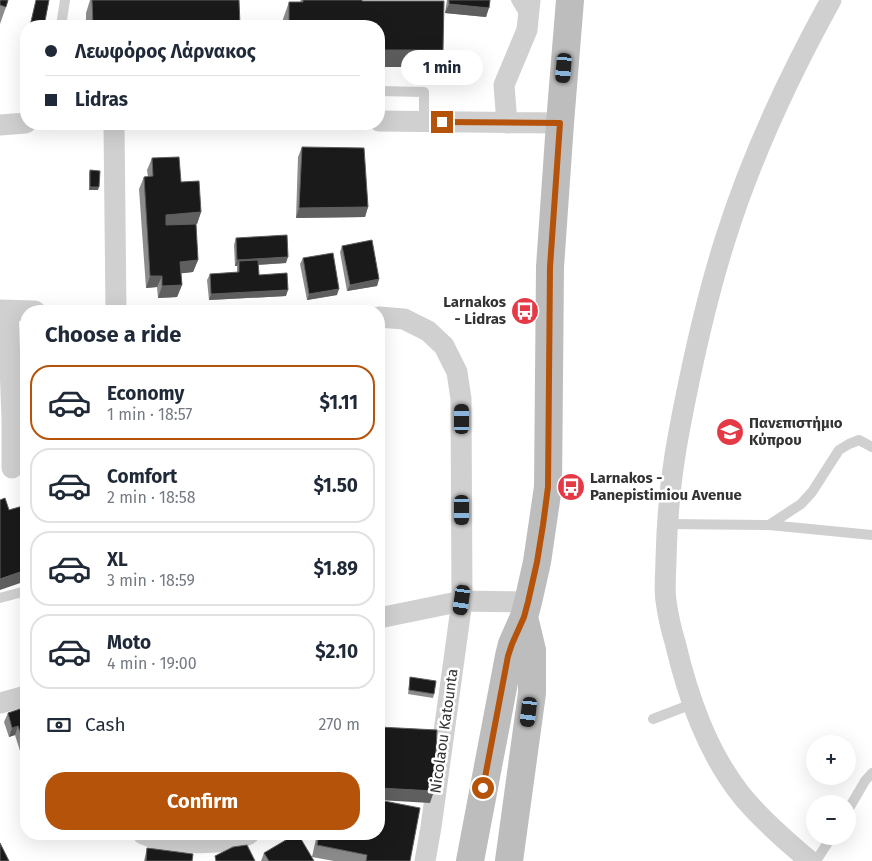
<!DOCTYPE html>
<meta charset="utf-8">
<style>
:root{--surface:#fff;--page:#f2f2f3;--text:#1f2937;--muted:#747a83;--line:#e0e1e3;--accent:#b45309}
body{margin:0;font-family:"Fira Sans",sans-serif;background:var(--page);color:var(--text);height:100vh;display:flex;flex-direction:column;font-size:19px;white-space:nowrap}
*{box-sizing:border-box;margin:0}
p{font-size:16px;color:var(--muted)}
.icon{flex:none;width:28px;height:28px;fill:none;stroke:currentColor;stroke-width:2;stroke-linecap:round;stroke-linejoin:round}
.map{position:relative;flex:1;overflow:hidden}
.sheet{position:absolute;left:20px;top:305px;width:365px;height:535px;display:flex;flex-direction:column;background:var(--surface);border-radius:20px;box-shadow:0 5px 20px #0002}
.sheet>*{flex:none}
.guide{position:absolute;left:20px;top:20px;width:365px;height:110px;border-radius:20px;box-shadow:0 5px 20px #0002;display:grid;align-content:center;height:110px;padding:0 25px;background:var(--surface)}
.tools{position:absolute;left:806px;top:735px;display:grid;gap:10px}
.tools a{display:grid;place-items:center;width:50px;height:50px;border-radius:50%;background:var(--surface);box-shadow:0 5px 20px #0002;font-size:25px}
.end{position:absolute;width:22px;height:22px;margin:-11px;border:6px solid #b45309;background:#fff;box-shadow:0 0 0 2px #fff}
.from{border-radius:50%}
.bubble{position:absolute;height:35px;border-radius:18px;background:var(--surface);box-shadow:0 5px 20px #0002;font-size:16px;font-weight:700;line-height:35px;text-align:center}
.car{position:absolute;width:15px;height:30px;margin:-15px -8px;border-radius:6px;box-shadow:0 0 4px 1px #0007;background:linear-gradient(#222 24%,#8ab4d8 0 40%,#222 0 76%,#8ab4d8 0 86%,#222 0)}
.guide b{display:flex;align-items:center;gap:18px;height:48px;font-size:19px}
.guide b+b{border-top:1px solid var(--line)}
.guide i{width:12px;height:12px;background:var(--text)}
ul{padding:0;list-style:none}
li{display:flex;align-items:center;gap:15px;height:75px;margin:0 10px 8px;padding:0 15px;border:2px solid var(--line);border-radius:20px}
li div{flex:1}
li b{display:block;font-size:19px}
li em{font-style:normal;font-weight:700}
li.current{border-color:var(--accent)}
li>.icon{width:45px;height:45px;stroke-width:1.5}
h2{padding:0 25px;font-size:22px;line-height:60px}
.pay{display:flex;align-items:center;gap:12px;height:55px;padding:0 25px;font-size:19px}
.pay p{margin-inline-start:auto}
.action{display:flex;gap:10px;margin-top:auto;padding:10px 25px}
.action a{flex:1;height:58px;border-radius:20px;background:var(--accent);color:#fff;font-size:20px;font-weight:700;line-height:58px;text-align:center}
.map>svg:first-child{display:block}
</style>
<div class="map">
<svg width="872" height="861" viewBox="0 0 872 861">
<rect width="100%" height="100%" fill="#fff"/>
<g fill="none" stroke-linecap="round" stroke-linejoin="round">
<path stroke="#d0d0d0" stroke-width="10" d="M516,0l10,17
M61,26l4,-26
M379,91l45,1v29
M667,524l102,1 103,10
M769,525l32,-21 11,-12 27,-42 10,-6 10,-4 13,7
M0,598l26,-7
M653,719l39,-15
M848,810l17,-29 7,-8
M816,861l16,-25"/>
<path stroke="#d0d0d0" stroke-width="21" d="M379,121l181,2
M507,123l-3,-38 23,-55 3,-30
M114,124l2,187
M0,125l26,-2
M0,310l35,1
M8,311l4,109v48
M379,317l25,2 24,12 16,15 13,26 4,27 1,202 -31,226 -6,34
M379,618l83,-17 66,1
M0,703l26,-7
M143,834c6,2 12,5 19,6 24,4 65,5 87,-6
M810,861c-24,-20 -48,-41 -68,-65 -35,-44 -54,-99 -67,-154 -4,-13 -7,-27 -9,-41 -2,-14 0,-29 0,-42 1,-43 5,-85 13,-127 12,-64 26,-129 46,-192 26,-83 64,-164 106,-240"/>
<path stroke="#bdbdbd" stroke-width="28" d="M470,861l39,-205 3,-12 12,-27 4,-15 9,-40 11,-75 2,-220 10,-144 10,-123
M509,861l23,-168v-43l-8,-33"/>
</g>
<path fill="#8c8c8c" d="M0,0l6,7 -6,17z
M90,0h80l70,26h-154v-13z
M301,0h61v1l81,49 -6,17h-58v-41h-96v-7l6,-17h11z
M447,0h43l-4,17 -41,-4z
M302,147l66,60 -3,10 -69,1 2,-61z
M152,158l29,24 20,30 -4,12h-1l2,36 -5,12 -12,1 1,12 -5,12 -19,1 -1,-11 -11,1 -7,-99 5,-12h4l-1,-7z
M90,170l8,20h-9v-17z
M236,238l50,25 -28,2 1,10 27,21 -77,4 -2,-20 3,-6 27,-1v-7h-2l-1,-21z
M342,246l37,33 -2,7 -30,5 -7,-39z
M303,258l34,37 -30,5 -7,-36z
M410,677l24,17 -1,4 -25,-4z
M26,707v63l-11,-35 -6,2 -5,-15 4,-9z
M317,834h62l31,27h-76l-22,-4z
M147,848l45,13h-48z
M264,853l50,8h-53z"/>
<path fill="#5f5f5f" d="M449,4l40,4 -3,9 -41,-4z
M379,50h64l-6,17h-58z
M90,187h9l-1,3h-9z
M368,207l-3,10 -69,1 3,-10z
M201,212l-4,12 -36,3 5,-12z
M288,257l-2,6 -47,3v-5l-2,5h-2l2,-6z
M198,260l-5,12 -17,2 4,-12z
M150,276h12l-5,11 -11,1z
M379,279l-2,7 -30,5 3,-6z
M182,285l-5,12 -19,1 4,-12z
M339,289l-2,6 -30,5 2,-6z
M288,290l-2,6 -77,4 2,-6z
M26,570v11l-26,9v-11z
M18,726l-3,9 -6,2 3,-9z
M379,788l55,3 -4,12 -51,-3z"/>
<path fill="#1a1a1a" stroke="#5f5f5f" d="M0,0h8l-2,7 -6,-2z
M36,0h13l-5,26h-14z
M92,0h147l1,26h-147z
M303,0h59v1h82l-1,49h-64v-24h-90v-24h14z
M449,0h41l-1,8 -40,-4z
M302,147l62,1 4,59 -69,1z
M179,157l2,25 18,-1 2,31 -35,3v10l30,-1 2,36 -18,2 2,23 -20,1v-10h-12l-6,-99 9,-1 -1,-18z
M90,170l10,1 -1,16h-9z
M287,235l1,22 -51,3 -1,-22z
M372,240l7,39 -29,6 -8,-39z
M333,253l6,36 -30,5 -6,-36z
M258,260l1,15 28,-2 1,17 -77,4 -1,-20 29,-2v-11z
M5,498l4,12 17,-5v65l-26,9v-79z
M410,677l26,4 -2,13 -25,-4z
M26,707v43l-8,-24 -6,2 -4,-15z
M379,727l58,3 -3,61 -55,-3z
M379,800l41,8 -10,53h-44l1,-6 -50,-10 2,-11h60z
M296,834h2l16,27h-45l-5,-8z
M0,843l9,18h-9z
M247,845l8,16h-39l-1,-5 18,-9z
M147,848l46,6 -1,7h-46z"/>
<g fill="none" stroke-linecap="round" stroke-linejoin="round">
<path stroke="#b45309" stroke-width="6" d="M442,122l118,1 -10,144 -2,220 -5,38 -6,37 -9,40 -4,15 -12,27 -4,12 -25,132"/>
</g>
<defs>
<g id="bus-disc" transform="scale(1.4375)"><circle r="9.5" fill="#e63946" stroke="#fff"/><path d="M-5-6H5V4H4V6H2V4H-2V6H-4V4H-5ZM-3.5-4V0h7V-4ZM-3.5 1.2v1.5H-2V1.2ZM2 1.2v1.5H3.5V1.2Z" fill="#fff"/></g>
<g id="university-disc" transform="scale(1.4375)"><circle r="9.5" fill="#e63946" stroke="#fff"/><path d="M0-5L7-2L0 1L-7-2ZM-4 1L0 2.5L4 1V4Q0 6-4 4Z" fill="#fff"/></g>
</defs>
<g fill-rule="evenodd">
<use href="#bus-disc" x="525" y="311"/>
<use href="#university-disc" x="730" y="432"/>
<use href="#bus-disc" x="571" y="487"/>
</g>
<g text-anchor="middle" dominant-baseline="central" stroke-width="5" stroke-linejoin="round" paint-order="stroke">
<g font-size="15" font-weight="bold" fill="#333" stroke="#fff" text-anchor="start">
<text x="506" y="302" text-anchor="end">Larnakos<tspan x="506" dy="17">- Lidras</tspan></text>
<text x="749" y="423">Πανεπιστήμιο<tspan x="749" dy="17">Κύπρου</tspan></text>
<text x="590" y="478">Larnakos -<tspan x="590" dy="17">Panepistimiou Avenue</tspan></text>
</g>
<g font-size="15" fill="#333" stroke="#fff">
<text transform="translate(444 731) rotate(-82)">Nicolaou Katounta</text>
</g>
</g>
</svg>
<div class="tools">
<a>+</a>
<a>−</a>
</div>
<i class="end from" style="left:483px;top:788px"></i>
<i class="end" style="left:442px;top:122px"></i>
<div class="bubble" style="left:401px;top:50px;width:82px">1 min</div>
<i class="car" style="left:564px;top:68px;rotate:185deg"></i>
<i class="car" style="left:462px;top:419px;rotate:0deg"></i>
<i class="car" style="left:462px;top:510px;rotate:180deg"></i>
<i class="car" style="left:462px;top:600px;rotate:188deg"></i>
<i class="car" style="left:529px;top:712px;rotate:187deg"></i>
<div class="guide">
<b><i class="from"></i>Λεωφόρος Λάρνακος</b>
<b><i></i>Lidras</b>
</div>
<section class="sheet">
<h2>Choose a ride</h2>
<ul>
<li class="current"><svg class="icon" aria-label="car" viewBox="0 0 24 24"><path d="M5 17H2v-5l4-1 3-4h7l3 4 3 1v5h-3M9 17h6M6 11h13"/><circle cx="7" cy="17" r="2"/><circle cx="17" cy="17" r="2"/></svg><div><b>Economy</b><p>1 min · 18:57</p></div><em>$1.11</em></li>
<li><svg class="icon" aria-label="car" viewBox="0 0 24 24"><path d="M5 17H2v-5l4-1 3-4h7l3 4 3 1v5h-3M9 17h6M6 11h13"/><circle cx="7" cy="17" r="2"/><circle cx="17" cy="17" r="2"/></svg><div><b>Comfort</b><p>2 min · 18:58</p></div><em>$1.50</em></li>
<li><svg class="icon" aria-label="car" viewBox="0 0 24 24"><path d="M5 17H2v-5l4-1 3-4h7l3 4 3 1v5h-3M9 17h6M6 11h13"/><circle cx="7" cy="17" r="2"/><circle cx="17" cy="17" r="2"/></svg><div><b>XL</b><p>3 min · 18:59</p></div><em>$1.89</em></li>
<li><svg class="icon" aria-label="car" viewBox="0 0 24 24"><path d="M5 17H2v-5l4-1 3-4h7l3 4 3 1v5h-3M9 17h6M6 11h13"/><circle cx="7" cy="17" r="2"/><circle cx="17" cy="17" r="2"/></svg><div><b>Moto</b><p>4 min · 19:00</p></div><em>$2.10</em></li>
</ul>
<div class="pay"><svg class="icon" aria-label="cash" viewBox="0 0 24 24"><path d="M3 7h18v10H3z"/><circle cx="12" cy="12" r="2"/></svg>Cash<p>270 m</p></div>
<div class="action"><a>Confirm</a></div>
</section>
</div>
